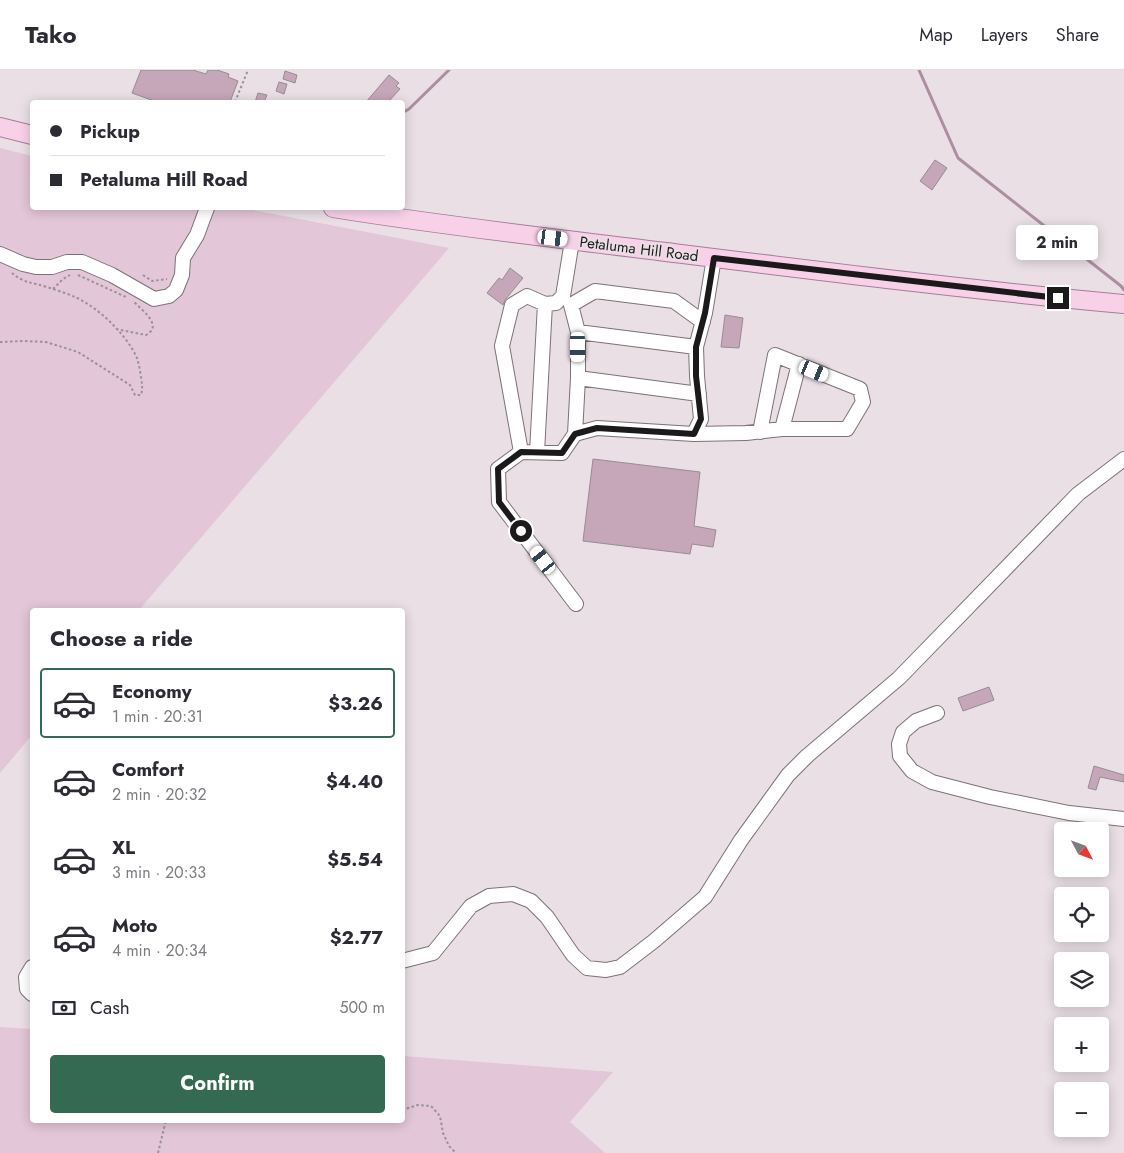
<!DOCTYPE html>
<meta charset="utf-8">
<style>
:root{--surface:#fff;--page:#f7f7f7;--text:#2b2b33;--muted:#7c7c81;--line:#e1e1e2;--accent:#346a51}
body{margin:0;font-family:Jost,sans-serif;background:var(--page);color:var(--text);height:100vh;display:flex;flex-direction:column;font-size:19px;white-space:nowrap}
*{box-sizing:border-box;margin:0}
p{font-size:16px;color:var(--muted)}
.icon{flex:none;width:28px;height:28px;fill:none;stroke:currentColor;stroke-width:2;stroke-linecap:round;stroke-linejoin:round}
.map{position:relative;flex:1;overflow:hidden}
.panel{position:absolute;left:30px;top:538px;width:375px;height:515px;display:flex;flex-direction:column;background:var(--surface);border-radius:5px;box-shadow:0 2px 12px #0003}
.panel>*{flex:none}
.guide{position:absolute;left:30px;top:30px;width:375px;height:110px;border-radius:5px;box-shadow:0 2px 12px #0003;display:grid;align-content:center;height:110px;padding:0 20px;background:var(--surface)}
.needle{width:32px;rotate:131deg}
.controls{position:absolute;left:1054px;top:752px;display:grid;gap:10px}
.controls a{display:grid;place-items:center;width:55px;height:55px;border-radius:5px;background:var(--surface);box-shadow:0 2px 12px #0003;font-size:25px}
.end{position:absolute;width:22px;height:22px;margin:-11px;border:6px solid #1c191b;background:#fff;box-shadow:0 0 0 2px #fff}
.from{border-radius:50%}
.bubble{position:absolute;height:35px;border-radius:5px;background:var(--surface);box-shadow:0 2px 12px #0003;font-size:16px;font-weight:700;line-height:35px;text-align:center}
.car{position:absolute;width:15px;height:30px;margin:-15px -8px;border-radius:6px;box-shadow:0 0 4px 1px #0007;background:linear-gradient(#fff 24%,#345 0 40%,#fff 0 76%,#345 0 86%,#fff 0)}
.guide b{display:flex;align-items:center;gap:18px;height:48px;font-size:19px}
.guide b+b{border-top:1px solid var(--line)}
.guide i{width:12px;height:12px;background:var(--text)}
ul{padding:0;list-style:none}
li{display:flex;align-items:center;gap:15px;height:70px;margin:0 10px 8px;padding:0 10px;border:2px solid transparent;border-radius:5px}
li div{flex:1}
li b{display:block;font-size:19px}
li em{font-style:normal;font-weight:700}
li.selected{border-color:var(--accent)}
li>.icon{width:45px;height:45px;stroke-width:1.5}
h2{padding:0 20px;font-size:22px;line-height:60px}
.pay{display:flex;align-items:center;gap:12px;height:55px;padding:0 20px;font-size:19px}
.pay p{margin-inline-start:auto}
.button{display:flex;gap:10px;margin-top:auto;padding:10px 20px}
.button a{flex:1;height:58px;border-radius:5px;background:var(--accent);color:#fff;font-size:20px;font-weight:700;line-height:58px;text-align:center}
header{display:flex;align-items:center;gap:30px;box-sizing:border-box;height:70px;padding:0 25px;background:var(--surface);border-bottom:1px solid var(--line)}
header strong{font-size:24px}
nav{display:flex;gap:28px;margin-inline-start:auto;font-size:18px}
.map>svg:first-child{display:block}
</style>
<header>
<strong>Tako</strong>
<nav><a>Map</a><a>Layers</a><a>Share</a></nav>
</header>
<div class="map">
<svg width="1124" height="1083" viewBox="0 0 1124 1083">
<rect width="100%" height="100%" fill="#e9dfe5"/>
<path fill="#e3c6d7" d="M0,78l32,8v52h211l206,40 -310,362h-107v125l-32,38z
M0,957l32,2v91h370l1,-64 210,16 -43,50 35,31h-605z"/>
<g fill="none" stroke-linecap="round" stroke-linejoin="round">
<path stroke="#ad8ea1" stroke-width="3" d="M919,0l39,88 163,128 3,4
M402,43l7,-4 40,-39"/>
</g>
<path fill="#c6a6b9" stroke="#968c92" d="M141,0h52l13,4 2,-4h9l12,4 -1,3 10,4 -8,21h-73l-25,-9z
M285,1l12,4 -2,8 -12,-4z
M389,5l10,8 -3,3 4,3 -12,13h-22z
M279,12l8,2 -3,10 -8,-3z
M258,23l9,2 -3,7h-9z
M935,90l12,8 -15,22 -12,-9z
M510,198l13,10 -18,22 -2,5 -16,-12 12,-15 3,2z
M725,245l18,3 -4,30 -18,-1z
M593,389l107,13 -6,54 22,4 -3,17 -21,-3 -2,10 -107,-13z
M989,617l5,13 -31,11 -5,-13z
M1094,696l30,9v7l-24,-5 -4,13 -8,-2z"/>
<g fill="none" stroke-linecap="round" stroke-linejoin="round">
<g stroke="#7b7277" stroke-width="16">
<path id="minor" d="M572,171l-9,55 -7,7 -11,1 -18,-8 -15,9 -10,41 19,106 41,1 13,-19 22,-6 97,6 7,-15 -4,-43 -1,-29 9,-34 9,-55
M0,184l23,10 13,3h16l15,-5h15l30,13 42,24 15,-3 7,-6 6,-15 1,-17 14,-23 10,-27
M578,262l-7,-27 24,-14 79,10 29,21
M696,277l-118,-15v46l121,16
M782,359l17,-65
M575,364l3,-56
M694,364l52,-1 36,-4h65l16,-27 -3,-13 -85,-34 -15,77
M521,382l-23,17 1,33 77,102
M537,382l8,-148
M937,643l-21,8 -13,11 -4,12 1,12 12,15 20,11 58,15 79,16 55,6
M402,891l31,-8 38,-47 18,-10 24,-2 18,7 16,16 26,38 14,13 19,2 14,-3 34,-26 51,-44 36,-57 47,-65 19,-19 92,-78 179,-184 46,-35
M32,897l-6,10 1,12 5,5"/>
</g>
<g stroke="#a87c98" stroke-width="20">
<path id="major" d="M0,57l32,8
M333,138c110,18 222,30 333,44 153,19 305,38 458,52"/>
</g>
<path stroke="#989196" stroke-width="2" stroke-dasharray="2.5 2.5" stroke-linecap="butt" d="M235,32l13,-32
M78,205l48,22
M143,205l9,6 15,-2
M53,219l10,-10 7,-4
M116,259l30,6c18,-9 -5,-26 -12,-33
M0,272l24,-1 22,1 32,10 52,33 5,10h6c2,-7 1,-11 0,-18 -1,-6 -2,-13 -4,-19 -10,-23 -39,-51 -62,-61 -9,-4 -19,-7 -28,-10 -15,-5 -22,-3 -35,-14
M402,1040l16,-5 13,1 9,10 3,17 6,13 7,7
M158,1083l8,-33"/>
<use href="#minor" stroke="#fff" stroke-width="14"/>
<use href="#major" stroke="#f8d1e9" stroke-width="18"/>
</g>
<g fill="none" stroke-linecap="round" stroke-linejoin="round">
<path stroke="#1c191b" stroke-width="6" d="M521,461l-22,-29 -1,-33 23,-17 41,1 13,-19 22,-6 97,6 7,-15 -5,-43v-29l9,-34 9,-55 344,40"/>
</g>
<g text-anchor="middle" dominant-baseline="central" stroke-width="4" stroke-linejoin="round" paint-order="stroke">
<g font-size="15" fill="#1c191b" stroke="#e9dfe5">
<text transform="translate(639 179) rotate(7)">Petaluma Hill Road</text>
</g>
</g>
</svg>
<div class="controls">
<a><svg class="needle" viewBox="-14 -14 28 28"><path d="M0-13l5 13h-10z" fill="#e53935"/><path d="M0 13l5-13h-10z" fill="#7c7c81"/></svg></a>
<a><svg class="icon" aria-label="locate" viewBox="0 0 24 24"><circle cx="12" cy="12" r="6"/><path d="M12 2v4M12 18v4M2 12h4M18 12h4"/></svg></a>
<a><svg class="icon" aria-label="layers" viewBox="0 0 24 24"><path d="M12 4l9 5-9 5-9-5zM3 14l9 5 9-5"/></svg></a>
<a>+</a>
<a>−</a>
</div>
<i class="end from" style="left:521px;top:461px"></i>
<i class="end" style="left:1058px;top:228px"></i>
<div class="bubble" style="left:1016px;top:155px;width:82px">2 min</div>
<i class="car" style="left:553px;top:168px;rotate:97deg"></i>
<i class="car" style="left:578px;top:277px;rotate:180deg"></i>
<i class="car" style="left:814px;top:301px;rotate:112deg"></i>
<i class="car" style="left:543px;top:490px;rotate:323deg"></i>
<div class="guide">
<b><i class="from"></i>Pickup</b>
<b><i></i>Petaluma Hill Road</b>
</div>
<section class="panel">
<h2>Choose a ride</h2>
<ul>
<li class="selected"><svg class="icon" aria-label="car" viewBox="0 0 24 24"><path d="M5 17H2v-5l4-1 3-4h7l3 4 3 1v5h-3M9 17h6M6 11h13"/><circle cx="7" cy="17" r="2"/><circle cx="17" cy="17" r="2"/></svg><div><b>Economy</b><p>1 min · 20:31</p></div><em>$3.26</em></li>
<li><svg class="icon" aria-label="car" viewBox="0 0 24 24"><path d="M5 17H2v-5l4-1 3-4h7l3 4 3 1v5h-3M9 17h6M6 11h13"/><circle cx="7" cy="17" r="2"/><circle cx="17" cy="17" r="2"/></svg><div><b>Comfort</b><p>2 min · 20:32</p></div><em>$4.40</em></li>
<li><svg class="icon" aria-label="car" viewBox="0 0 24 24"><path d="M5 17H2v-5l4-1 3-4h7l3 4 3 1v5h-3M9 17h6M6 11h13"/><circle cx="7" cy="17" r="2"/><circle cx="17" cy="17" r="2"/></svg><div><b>XL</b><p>3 min · 20:33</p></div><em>$5.54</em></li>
<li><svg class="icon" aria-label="car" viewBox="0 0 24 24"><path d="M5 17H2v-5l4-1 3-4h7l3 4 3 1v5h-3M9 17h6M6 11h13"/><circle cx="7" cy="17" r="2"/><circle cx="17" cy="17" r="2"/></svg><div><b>Moto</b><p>4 min · 20:34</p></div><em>$2.77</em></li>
</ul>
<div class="pay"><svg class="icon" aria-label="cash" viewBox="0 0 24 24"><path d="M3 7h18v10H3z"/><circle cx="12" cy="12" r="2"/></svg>Cash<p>500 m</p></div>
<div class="button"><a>Confirm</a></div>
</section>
</div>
